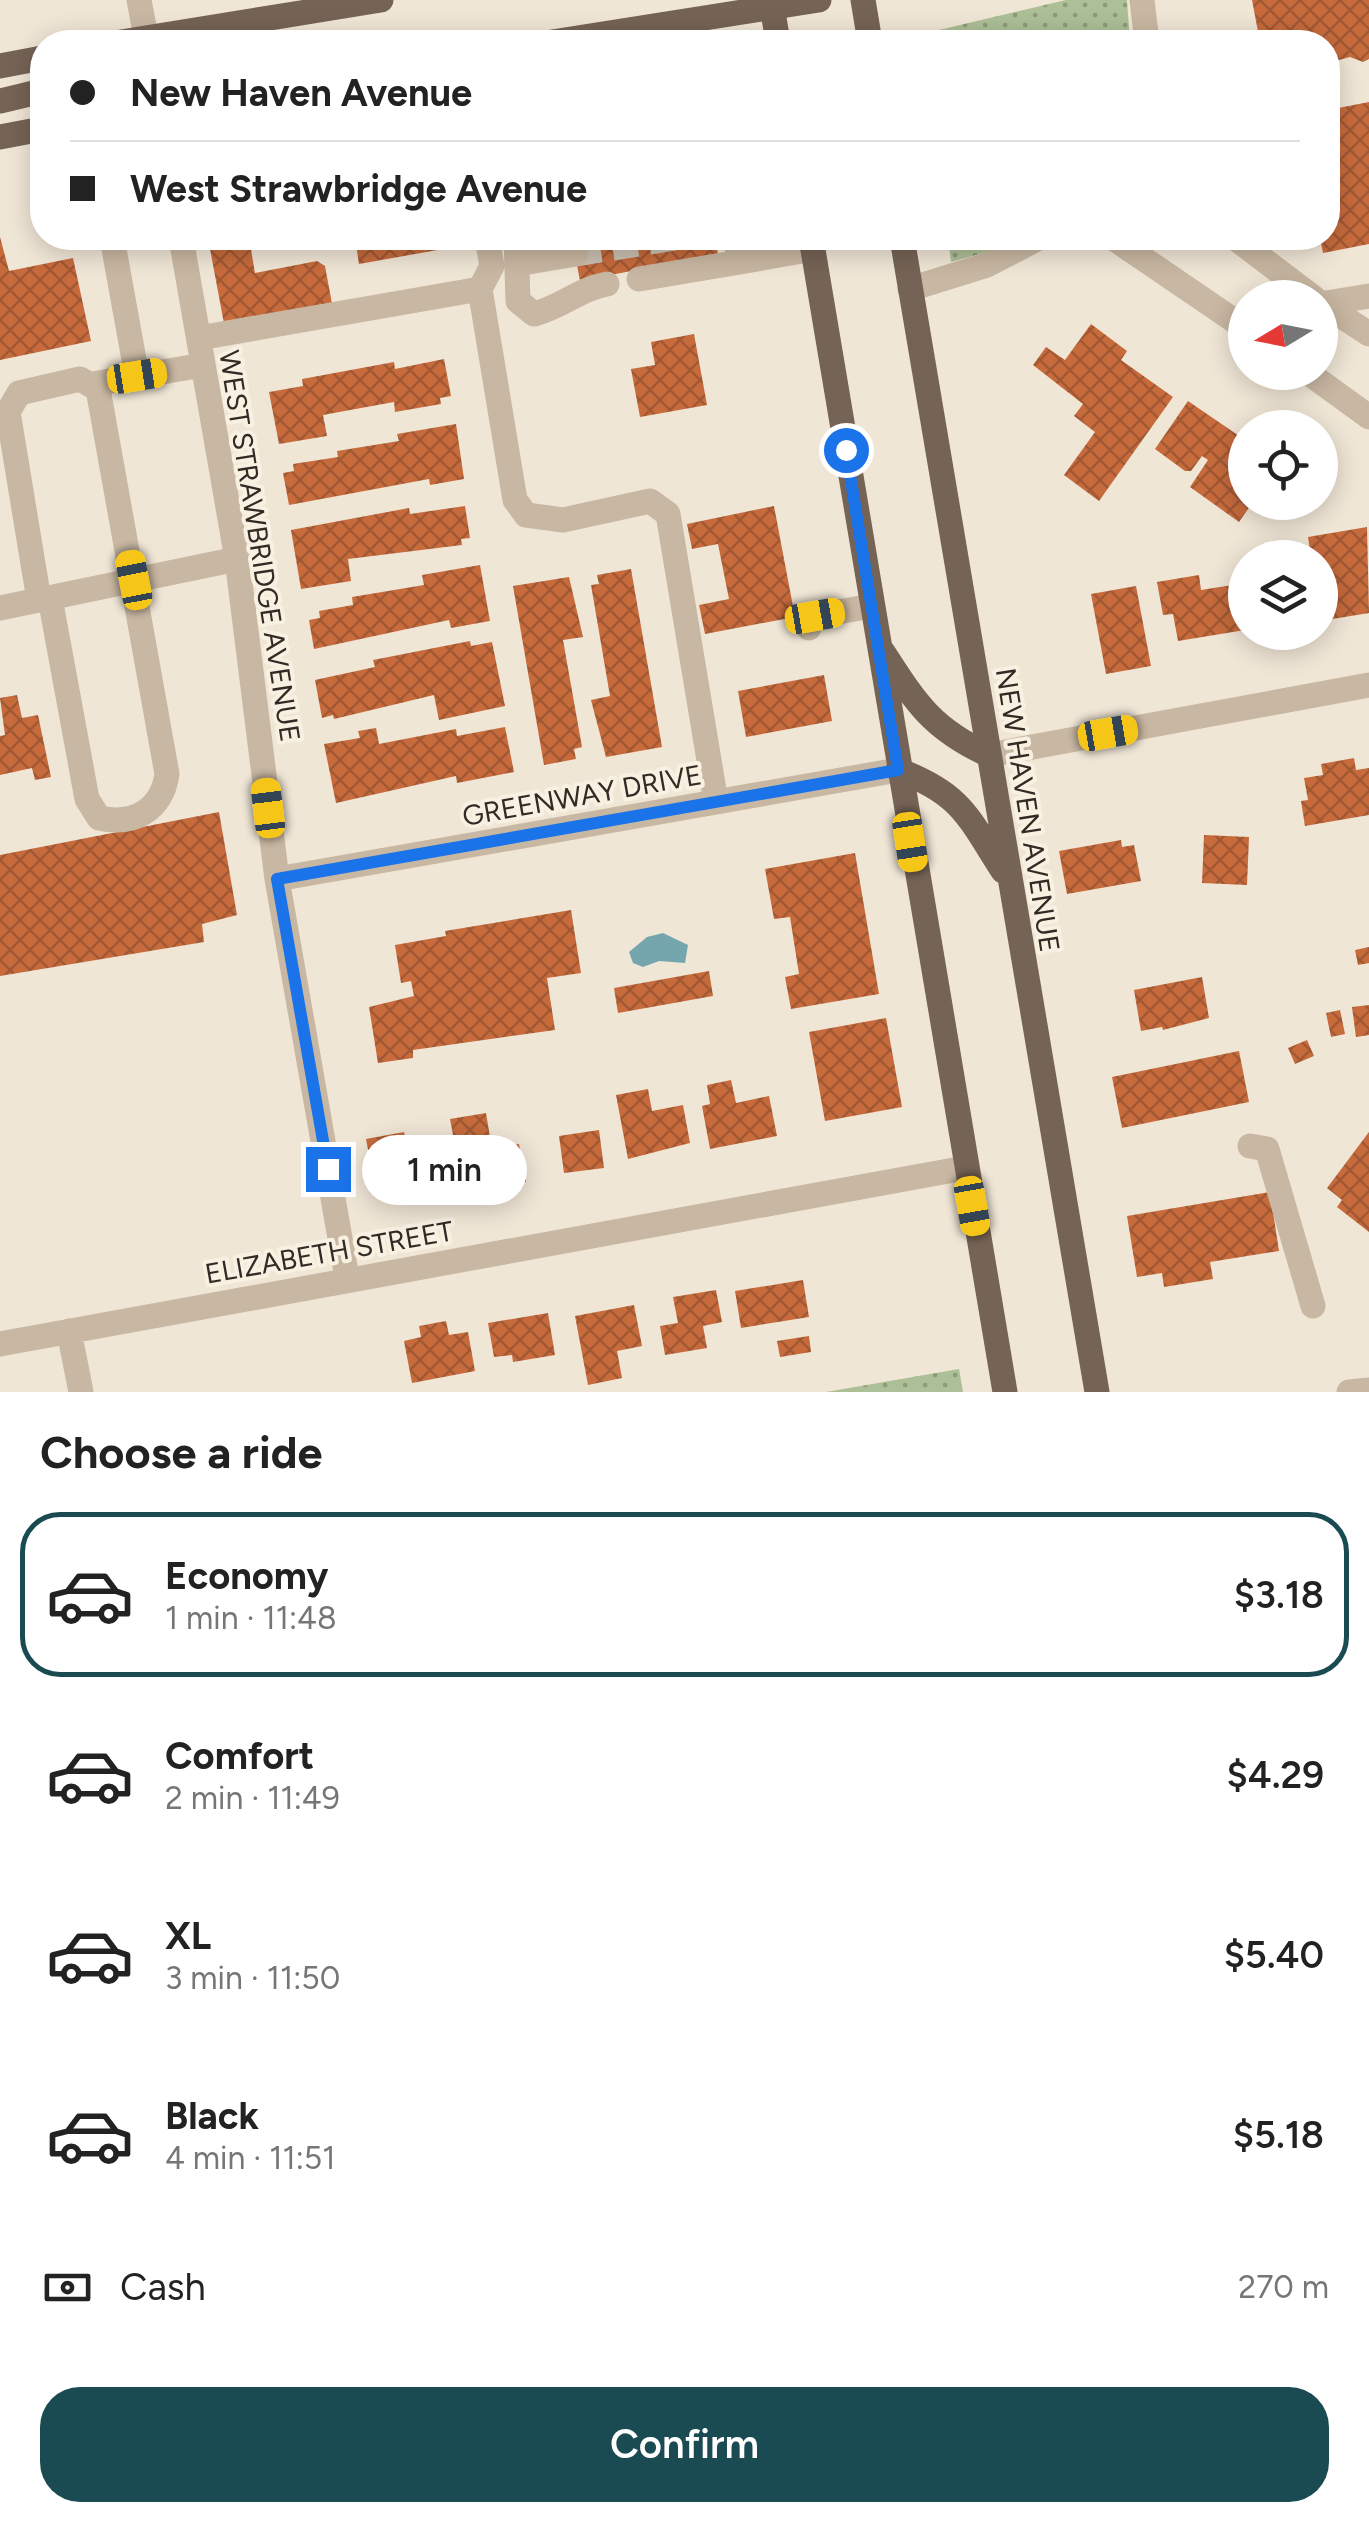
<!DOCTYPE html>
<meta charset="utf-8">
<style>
:root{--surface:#fff;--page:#f6f6f6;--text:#222;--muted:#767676;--line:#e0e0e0;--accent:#1a4b53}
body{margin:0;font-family:Figtree,sans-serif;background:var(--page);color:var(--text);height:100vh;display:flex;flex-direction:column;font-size:38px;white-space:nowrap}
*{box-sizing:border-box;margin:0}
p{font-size:32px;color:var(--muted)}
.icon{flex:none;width:55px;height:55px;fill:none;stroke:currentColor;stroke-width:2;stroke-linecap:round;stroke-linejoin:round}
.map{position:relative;height:1392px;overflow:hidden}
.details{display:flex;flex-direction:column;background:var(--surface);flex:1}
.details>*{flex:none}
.guide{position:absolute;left:30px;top:30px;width:1310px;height:220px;border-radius:40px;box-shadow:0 5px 25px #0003;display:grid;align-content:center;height:220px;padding:0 40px;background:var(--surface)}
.needle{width:65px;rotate:260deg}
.tools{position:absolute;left:1228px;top:280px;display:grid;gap:20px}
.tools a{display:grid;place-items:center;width:110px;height:110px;border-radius:50%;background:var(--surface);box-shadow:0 5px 25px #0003;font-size:50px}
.end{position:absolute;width:45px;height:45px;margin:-22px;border:12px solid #1a73e8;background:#fff;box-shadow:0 0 0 5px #fff}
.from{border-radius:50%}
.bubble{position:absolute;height:70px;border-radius:35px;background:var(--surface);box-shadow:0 5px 25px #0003;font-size:32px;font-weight:600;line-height:70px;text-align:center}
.car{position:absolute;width:30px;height:60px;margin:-30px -15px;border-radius:12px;box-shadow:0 0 8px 2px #0007;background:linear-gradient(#f5c518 24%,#345 0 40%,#f5c518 0 76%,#345 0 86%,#f5c518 0)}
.guide b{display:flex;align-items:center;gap:35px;height:95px;font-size:38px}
.guide b+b{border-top:2px solid var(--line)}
.guide i{width:25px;height:25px;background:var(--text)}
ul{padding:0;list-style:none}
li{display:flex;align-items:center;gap:30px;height:165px;margin:0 20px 15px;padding:0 20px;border:5px solid transparent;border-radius:40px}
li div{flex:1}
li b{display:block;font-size:38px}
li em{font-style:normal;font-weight:600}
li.active{border-color:var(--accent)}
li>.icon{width:90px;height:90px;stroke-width:1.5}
h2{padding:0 40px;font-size:45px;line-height:120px}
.pay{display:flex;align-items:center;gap:25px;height:110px;padding:0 40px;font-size:38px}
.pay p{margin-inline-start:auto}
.action{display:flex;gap:20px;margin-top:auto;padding:20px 40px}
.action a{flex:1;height:115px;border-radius:40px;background:var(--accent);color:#fff;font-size:40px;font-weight:600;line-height:115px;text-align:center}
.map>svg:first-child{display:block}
</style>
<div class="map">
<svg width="1369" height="1392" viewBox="0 0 1369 1392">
<defs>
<pattern id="grass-dots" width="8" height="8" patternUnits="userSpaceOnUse" patternTransform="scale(2.5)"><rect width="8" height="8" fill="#adbf96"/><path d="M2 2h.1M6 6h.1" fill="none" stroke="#8d9b7a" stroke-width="1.8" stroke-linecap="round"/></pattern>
<pattern id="building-cross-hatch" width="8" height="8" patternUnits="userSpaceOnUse" patternTransform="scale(2.5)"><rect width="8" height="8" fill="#c76b3d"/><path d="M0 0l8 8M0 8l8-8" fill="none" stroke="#a25833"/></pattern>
</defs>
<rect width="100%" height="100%" fill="#f0e6d6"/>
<path fill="url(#grass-dots)" d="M1066,0h61l3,42h-207l-1,-8z
M948,238h90l-87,24z
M959,1369l4,23h-137z"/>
<path fill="#75a6ad" d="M663,933l25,12 -3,18 -26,-2 -16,6 -10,-4 -4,-11 18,-15z"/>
<path fill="url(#building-cross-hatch)" d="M1252,0h117v59l-6,3 -13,-5 -22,6v-21h-68z
M1369,102v142l-46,9 -3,-15h8v-128z
M0,237l9,34 64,-13 18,83 -91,19z
M208,238h41l6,35 62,-12 8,5 8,43 -108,20z
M355,238h121l1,5 -118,21z
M572,238h143l3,16 -138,27z
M1091,324l36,27 -6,9 52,37 -74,104 -35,-26 31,-43 -21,-16 9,-12 -50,-39 13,-18 19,13z
M694,334l13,71 -67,12 -9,-48 24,-4 -4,-23z
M444,359l7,37 -11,2 1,6 -46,8 -1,-10 -71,13 4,21 -48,8 -10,-52 34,-6 -1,-7 92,-17 1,7z
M1188,401l57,39v62h8l-14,20 -49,-35 18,-27 -6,-4 -11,15h-6l-30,-22z
M456,424l8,55 -34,6 -1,-6 -140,26 -6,-32 11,-2 -1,-7 45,-7 -1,-6 62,-10 -2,-7z
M465,506l5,32 -9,1 1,6 -114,14 3,22 -50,8 -10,-59 118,-22 1,6z
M774,506l21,111 -90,17 -6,-29 30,-6 -11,-55 -26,5 -5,-25z
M1367,527l2,86 -49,8v-63h-9l-3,-21z
M480,565l10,56 -39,7 -2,-8 -135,29 -5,-29 11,-2 -1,-7 34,-6 -1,-8 72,-12 -2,-10z
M631,569l31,178 -56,10 -15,-57 19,-4 -19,-111 8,-1 -2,-9z
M1199,575l2,15 38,-6 6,46 -67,11 -5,-27 -10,1 -6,-33z
M569,577l14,60 -20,3 19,107 -8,2 2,10 -32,6 -31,-179z
M1136,586l15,80 -45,8 -15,-80z
M470,641l1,5 21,-4 13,64 -66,14 -5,-25 -100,24 -1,-4 -11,3 -7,-38 60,-13 -2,-7z
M824,675l8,46 -86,16 -8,-46z
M17,695l5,23 16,-3 13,62 -16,3 -3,-12 -32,7v-39l5,-1 -5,-37z
M505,727l9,45 -57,11 -1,-7 -120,27 -12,-59 36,-6 -2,-7 18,-3 3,16 77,-15 1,7z
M1354,758l2,12 13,-2v47l-64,11 -4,-25 7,-1 -4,-22 19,-3 -2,-11z
M219,812l18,103 -35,9 2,18 -204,34v-121z
M1204,835l45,2 -2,48 -45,-2z
M1121,840l1,7 12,-2 7,36 -74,13 -8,-43z
M855,853l24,141 -88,15 -6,-32 14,-3 -9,-57 -16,2 -9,-50z
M571,910l10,63 -34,5 8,52 -142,20v8l-35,5 -9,-56 45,-11 -3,-15 -10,2 -6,-38 51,-9 -1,-5z
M1369,947v16l-11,2 -3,-15z
M709,971l4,25 -95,17 -4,-25z
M1202,977l7,41 -46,12 -1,-3 -21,4 -7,-41z
M1369,1005v30l-13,2 -4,-30z
M1340,1010l5,24 -14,3 -5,-24z
M886,1018l16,89 -77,14 -16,-89z
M1307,1040l7,16 -19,8 -7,-16z
M1239,1051l10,51 -127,26 -10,-51z
M731,1080l5,23 33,-7 8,40 -67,13 -8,-43 8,-2 -3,-19z
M648,1089l4,22 31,-6 7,38 -62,16 -12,-64z
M486,1113l6,36 27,-5 7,38 -62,11 -14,-74z
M599,1130l5,38 -40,5 -5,-37z
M404,1132l5,22 25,-5 8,43 -45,9 -2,-10 -18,4 -11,-56z
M1369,1132v100l-32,-25 5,-7 -15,-12z
M1270,1192l9,59 -69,11 3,17 -49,8 -2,-14 -25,4 -10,-61z
M803,1280l6,37 -68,11 -6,-37z
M716,1290l6,32 -19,4 4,22 -42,7 -5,-29 18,-3 -5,-26z
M634,1305l8,41 -25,5 5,27 -34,7 -13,-69z
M548,1313l7,42 -42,7 -1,-7 -18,2 -6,-34z
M446,1321l3,14 19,-3 7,39 -63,12 -8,-42 17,-4 -2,-11z
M809,1336l2,16 -31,5 -3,-16z"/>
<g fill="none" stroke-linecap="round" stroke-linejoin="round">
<path stroke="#cac0b2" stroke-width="25" stroke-dasharray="25 12" stroke-linecap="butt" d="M576,254l99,-16"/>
<path stroke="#c8b7a2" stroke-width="25" d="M139,0l7,37
M1142,0l5,42
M112,238l25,138
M181,238l56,321 40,320 70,399
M516,238l2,63 16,13c28,-7 45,-25 73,-30
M735,238l5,24 73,-13
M1113,238l132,90
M1235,238l79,60
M517,264l59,-10
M639,279l101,-17
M480,289l12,-23 -5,-28
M910,289l77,-24 52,-27
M1320,302l49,32
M1320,304l49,-8
M199,338l281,-49 35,211 11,15 37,5 87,-19 18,13 48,288
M1307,372l62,45
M92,384l111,-19
M39,600l-31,-188 11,-19 61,-14 18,10 69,385c-5,35 -32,52 -68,44l-12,-19 -37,-201
M0,608l237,-49
M809,628l6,-12 57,-10
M989,755l380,-70
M277,879l621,-109
M1250,1146l17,3 46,157
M69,1331l12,61
M0,1344l965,-176
M1349,1392l20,-2"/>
<path stroke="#756355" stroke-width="25" d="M771,0l7,42
M863,0l7,42
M121,42l260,-42
M552,42l267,-42
M0,66l42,-8
M0,101l42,-10
M0,137l42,-8
M811,238l194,1154
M902,238l195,1154
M883,652c33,51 49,77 106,103
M898,770c64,24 70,47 105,101"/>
</g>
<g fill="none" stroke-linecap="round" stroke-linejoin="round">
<path stroke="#1a73e8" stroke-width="12" d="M328,1169l-51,-290 621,-109 -52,-320"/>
</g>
<g text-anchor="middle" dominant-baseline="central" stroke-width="8" stroke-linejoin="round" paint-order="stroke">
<g font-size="28" fill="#322a24" stroke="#f8f0e1">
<text transform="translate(260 546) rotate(81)">WEST STRAWBRIDGE AVENUE</text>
<text transform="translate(582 795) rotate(-10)">GREENWAY DRIVE</text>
<text transform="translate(1028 810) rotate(81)">NEW HAVEN AVENUE</text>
<text transform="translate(329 1252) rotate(-10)">ELIZABETH STREET</text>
</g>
</g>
</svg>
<div class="tools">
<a><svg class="needle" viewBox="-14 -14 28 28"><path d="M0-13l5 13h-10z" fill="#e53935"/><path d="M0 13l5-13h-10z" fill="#767676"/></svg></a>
<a><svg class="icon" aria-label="locate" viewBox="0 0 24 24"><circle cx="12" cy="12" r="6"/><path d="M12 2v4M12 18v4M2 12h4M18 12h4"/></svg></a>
<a><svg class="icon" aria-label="layers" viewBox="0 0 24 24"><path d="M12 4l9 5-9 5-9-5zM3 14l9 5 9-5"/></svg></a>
</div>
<i class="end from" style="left:846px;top:450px"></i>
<i class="end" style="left:328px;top:1169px"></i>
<div class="bubble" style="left:362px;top:1135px;width:165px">1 min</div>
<i class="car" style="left:137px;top:376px;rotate:81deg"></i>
<i class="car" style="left:134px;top:580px;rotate:349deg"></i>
<i class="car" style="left:815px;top:616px;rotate:80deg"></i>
<i class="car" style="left:1108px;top:733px;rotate:80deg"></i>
<i class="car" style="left:268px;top:808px;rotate:353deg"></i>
<i class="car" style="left:910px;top:842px;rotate:171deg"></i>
<i class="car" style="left:972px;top:1206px;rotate:170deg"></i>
<div class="guide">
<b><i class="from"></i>New Haven Avenue</b>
<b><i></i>West Strawbridge Avenue</b>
</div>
</div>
<section class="details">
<h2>Choose a ride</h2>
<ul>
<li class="active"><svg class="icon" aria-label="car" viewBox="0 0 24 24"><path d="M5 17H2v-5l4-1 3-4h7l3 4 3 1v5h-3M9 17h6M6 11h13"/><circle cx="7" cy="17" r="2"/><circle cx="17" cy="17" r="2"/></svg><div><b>Economy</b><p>1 min · 11:48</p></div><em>$3.18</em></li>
<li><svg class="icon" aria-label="car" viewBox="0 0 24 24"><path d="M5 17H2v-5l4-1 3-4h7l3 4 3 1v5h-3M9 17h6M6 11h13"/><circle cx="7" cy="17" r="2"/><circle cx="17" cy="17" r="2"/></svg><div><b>Comfort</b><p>2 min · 11:49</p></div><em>$4.29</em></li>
<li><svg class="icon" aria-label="car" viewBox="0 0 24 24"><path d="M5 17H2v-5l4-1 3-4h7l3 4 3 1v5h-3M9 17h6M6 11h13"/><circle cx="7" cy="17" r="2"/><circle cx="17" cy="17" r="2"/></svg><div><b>XL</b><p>3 min · 11:50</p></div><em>$5.40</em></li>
<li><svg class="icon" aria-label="car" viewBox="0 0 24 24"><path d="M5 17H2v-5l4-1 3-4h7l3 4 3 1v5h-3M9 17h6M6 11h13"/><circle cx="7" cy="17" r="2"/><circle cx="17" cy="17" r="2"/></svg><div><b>Black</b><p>4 min · 11:51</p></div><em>$5.18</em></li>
</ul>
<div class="pay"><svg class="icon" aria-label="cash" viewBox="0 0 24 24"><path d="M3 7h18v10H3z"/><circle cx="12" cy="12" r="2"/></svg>Cash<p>270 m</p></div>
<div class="action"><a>Confirm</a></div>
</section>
